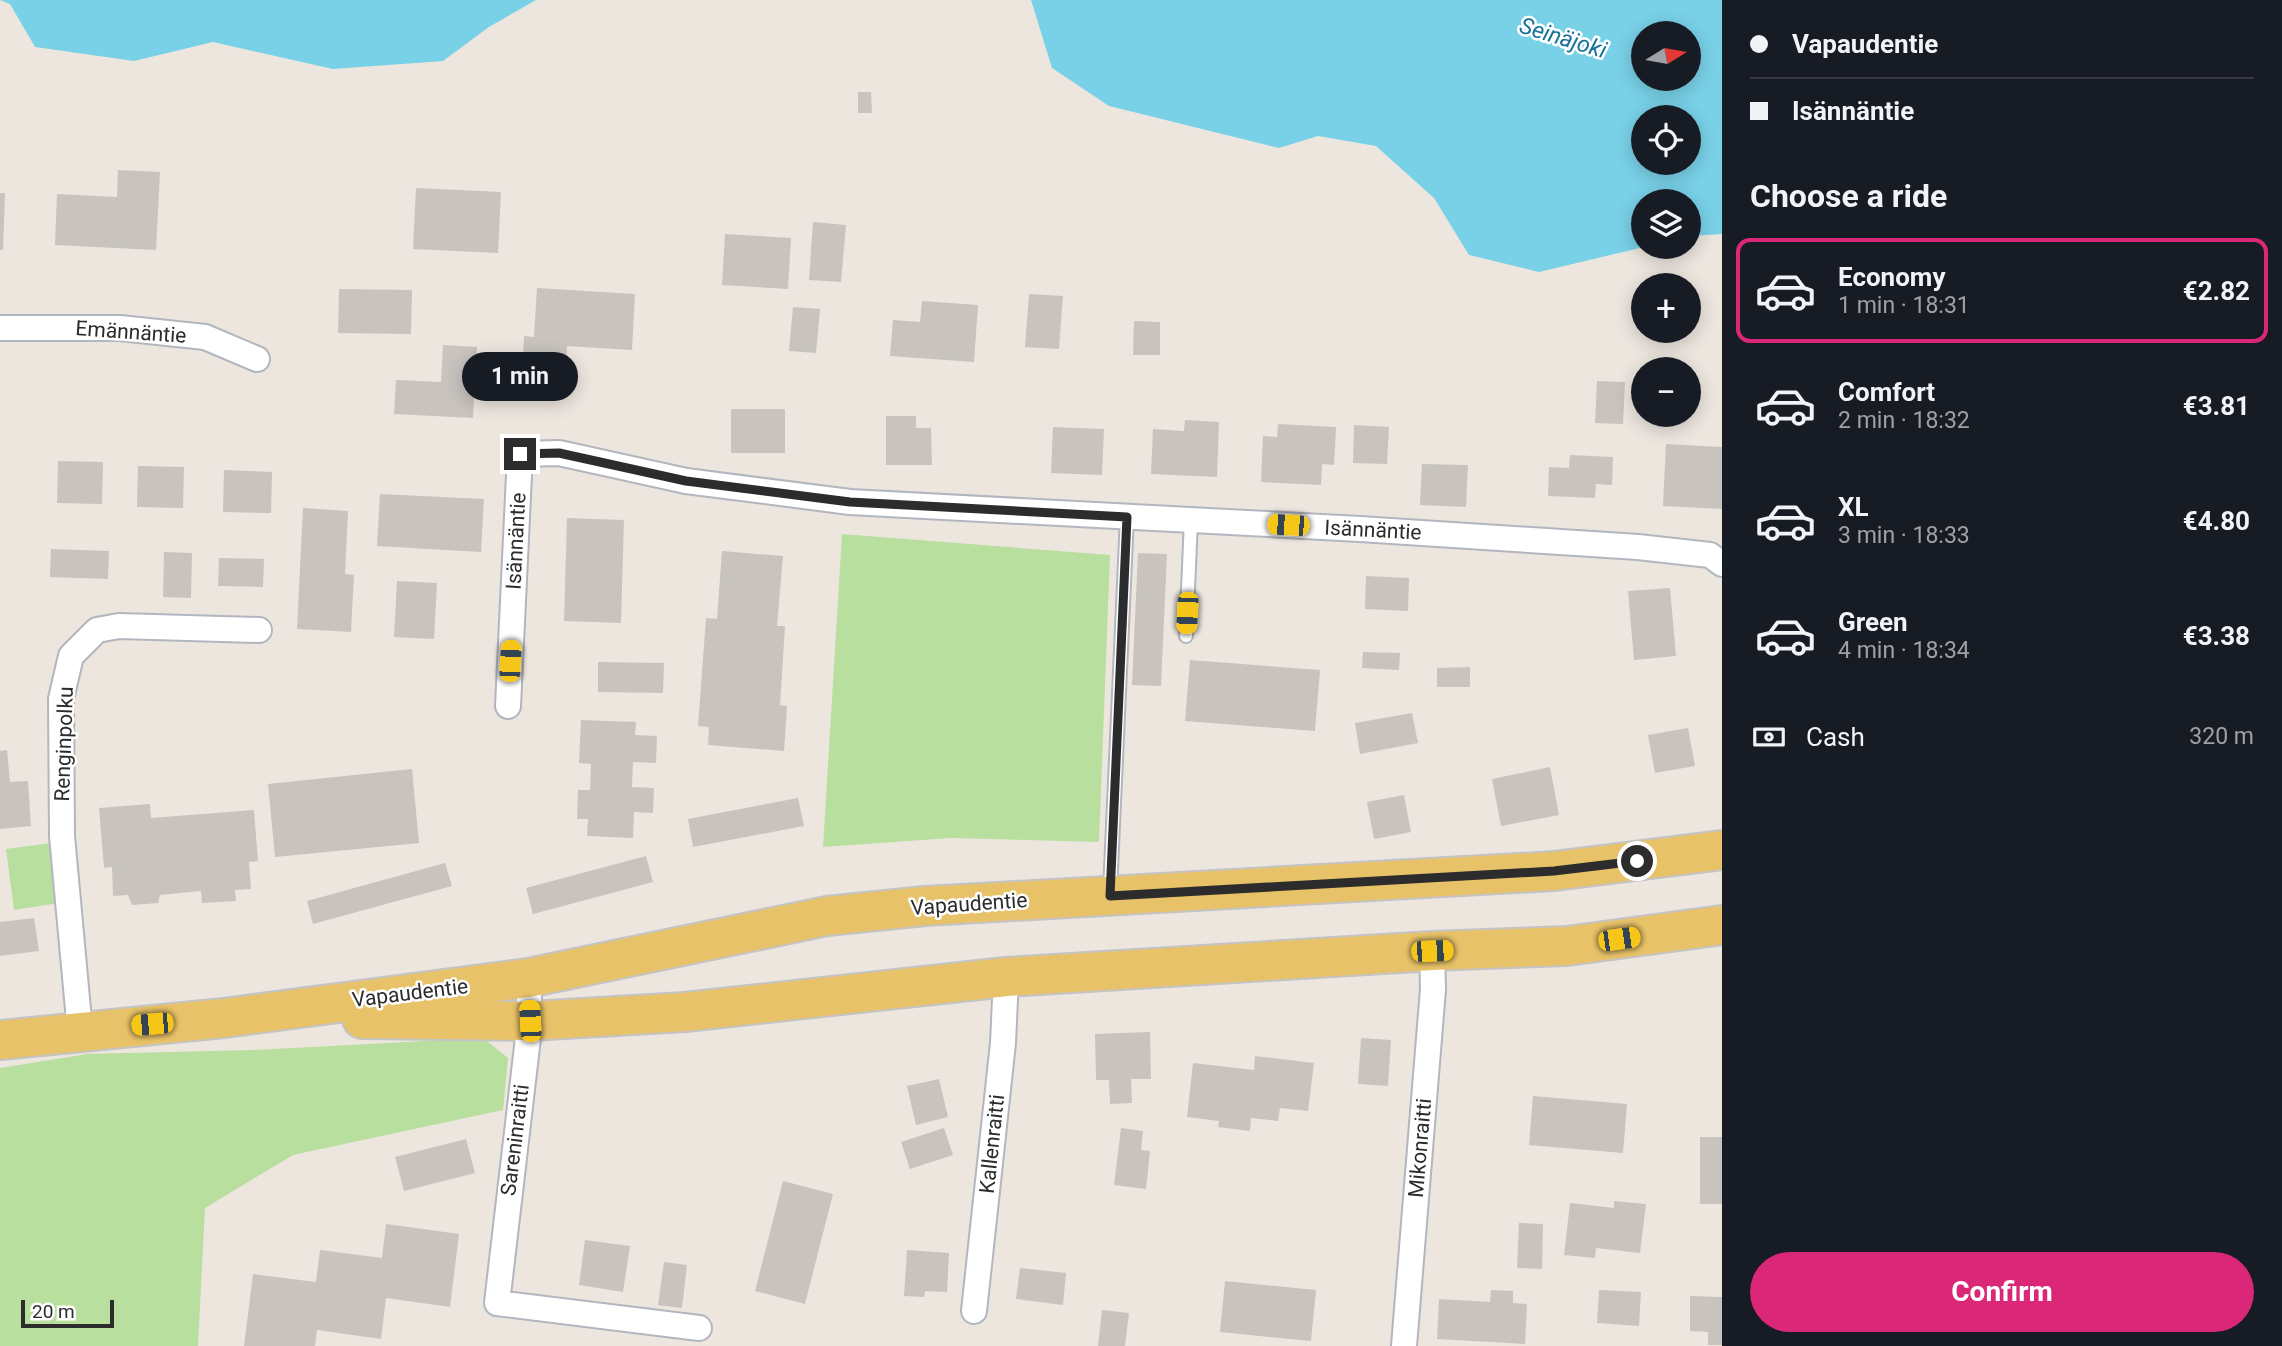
<!DOCTYPE html>
<meta charset="utf-8">
<style>
:root{--surface:#171b24;--page:#20242c;--text:#f1f3f6;--muted:#9ea1a6;--line:#363941;--accent:#db2777}
body{margin:0;font-family:Roboto,sans-serif;background:var(--page);color:var(--text);height:100vh;display:flex;flex-direction:column;font-size:26px;white-space:nowrap}
*{box-sizing:border-box;margin:0}
p{font-size:23px;color:var(--muted)}
.icon{flex:none;width:38px;height:38px;fill:none;stroke:currentColor;stroke-width:2;stroke-linecap:round;stroke-linejoin:round}
.map{position:relative;flex:1;overflow:hidden}
.drawer{display:flex;flex-direction:column;background:var(--surface);width:560px}
.drawer>*{flex:none}
.top-card{display:grid;align-content:center;height:154px;padding:0 28px;background:var(--surface)}
.needle{width:46px;rotate:79deg}
.controls{position:absolute;left:1631px;top:21px;display:grid;gap:14px}
.controls a{display:grid;place-items:center;width:70px;height:70px;border-radius:50%;background:var(--surface);box-shadow:0 4px 18px #0003;font-size:35px}
.scale{position:absolute;left:21px;bottom:18px;width:93px;box-sizing:border-box;padding-left:7px;border:4px solid #2c2c2c;border-top:0;font-size:19px;line-height:24px;white-space:nowrap;color:#2c2c2c;-webkit-text-stroke:5px #fff;paint-order:stroke}
.end{position:absolute;width:32px;height:32px;margin:-16px;border:9px solid #2c2c2c;background:#fff;box-shadow:0 0 0 4px #fff}
.from{border-radius:50%}
.bubble{position:absolute;height:49px;border-radius:24px;background:var(--surface);box-shadow:0 4px 18px #0003;font-size:23px;font-weight:700;line-height:49px;text-align:center}
.car{position:absolute;width:21px;height:42px;margin:-21px -10px;border-radius:9px;box-shadow:0 0 5px 2px #0007;background:linear-gradient(#f5c518 24%,#345 0 40%,#f5c518 0 76%,#345 0 86%,#f5c518 0)}
.top-card b{display:flex;align-items:center;gap:24px;height:66px;font-size:26px}
.top-card b+b{border-top:2px solid var(--line)}
.top-card i{width:18px;height:18px;background:var(--text)}
ul{padding:0;list-style:none}
li{display:flex;align-items:center;gap:21px;height:105px;margin:0 14px 10px;padding:0 14px;border:4px solid transparent;border-radius:14px}
li div{flex:1}
li b{display:block;font-size:26px}
li em{font-style:normal;font-weight:700}
li.on{border-color:var(--accent)}
li>.icon{width:63px;height:63px;stroke-width:1.5}
h2{padding:0 28px;font-size:32px;line-height:84px}
.pay{display:flex;align-items:center;gap:18px;height:77px;padding:0 28px;font-size:26px}
.pay p{margin-inline-start:auto}
.button{display:flex;gap:14px;margin-top:auto;padding:14px 28px}
.button a{flex:1;height:80px;border-radius:42px;background:var(--accent);color:#fff;font-size:28px;font-weight:700;line-height:80px;text-align:center}
main{display:flex;flex:1;min-height:0}
.map>svg:first-child{display:block}
</style>
<main>
<div class="map">
<svg width="1722" height="1346" viewBox="0 0 1722 1346">
<rect width="100%" height="100%" fill="#ede6df"/>
<path fill="#b9df9f" d="M842,534l268,21 -11,287 -148,-4 -128,9z
M51,843l8,60 -45,7 -8,-61z
M483,1038l25,20 -5,52 -210,45 -88,53 -7,138h-198v-278l87,-14 165,-4z"/>
<path fill="#79d1e7" fill-rule="evenodd" d="M0,0h536l-47,27 -46,34 -110,8 -120,-27 -79,19 -99,-14 -25,-43z
M1031,0h691v234l-33,2v-35h-46l1,46 -105,25 -70,-17 -35,-57 -58,-52 -58,-10 -39,12 -170,-42 -57,-38zM1643,33h46v46h-46zM1643,117h46v46h-46z"/>
<path fill="#c8c3be" d="M858,92h13l1,21h-14z
M118,170l42,2 -4,78 -101,-5 2,-51 60,3z
M416,188l85,4 -3,61 -85,-4z
M0,193h5l-2,57h-3z
M813,222l33,3 -5,57 -32,-2z
M725,234l66,4 -3,51 -66,-4z
M537,288l98,6 -3,56 -65,-4 -1,29 -44,-3 2,-36 10,1z
M339,289l73,1 -1,44 -73,-1z
M1029,294l34,2 -4,53 -34,-2z
M922,301l56,4 -4,57 -84,-6 3,-36 27,2z
M793,307l27,2 -4,44 -27,-2z
M1134,321l26,1v33h-27z
M443,345l34,2 -4,71 -79,-4 2,-34 45,2z
M1597,381l28,1 -2,42 -28,-1z
M731,409h54v44h-54z
M886,416h30v12h15l1,37h-46z
M1185,420l34,2 -2,55 -66,-3 2,-45 31,2z
M1278,424l58,3 -2,38 -12,-1 -1,21 -60,-3 2,-46 14,1z
M1354,425l35,2 -2,37 -34,-1z
M1053,427l51,2 -2,46 -51,-2z
M1666,444l56,3v62l-59,-3z
M1570,455l43,2 -1,28 -16,-1 -1,14 -47,-2 1,-29 20,1z
M58,461l45,1 -1,42 -45,-1z
M1422,464l46,1 -2,42 -46,-2z
M138,466l46,1 -1,41 -46,-1z
M224,470l48,2 -1,41 -48,-1z
M380,494l104,5 -3,53 -104,-6z
M303,508l45,3 -3,63 9,1 -3,57 -54,-3z
M567,518l57,2 -3,103 -57,-2z
M51,549l58,2 -1,28 -58,-2z
M722,551l61,5 -6,70h8l-5,79 7,1 -3,45 -76,-6 1,-18 -11,-1 8,-108 11,1z
M164,552l28,1 -1,45 -28,-1z
M1138,553l29,1 -6,132 -29,-1z
M219,558l45,1 -1,28 -45,-1z
M1366,576l43,2 -1,33 -43,-2z
M397,581l40,2 -3,56 -40,-2z
M1670,588l6,68 -42,4 -6,-69z
M1363,652l37,1 -1,17 -37,-2z
M1190,660l130,10 -5,61 -130,-10z
M598,662l66,1 -1,30 -65,-1z
M1470,667v20h-33v-19z
M1412,713l6,30 -58,11 -5,-31z
M581,720l55,2 -1,13 22,1 -1,27 -23,-1 -1,25 22,1 -1,25 -19,-1 -1,26 -46,-2 1,-17h-11l1,-29h12l1,-26 -12,-1z
M1688,728l7,38 -40,7 -7,-38z
M7,750l3,32 18,-1 3,45 -31,3v-78z
M1550,767l9,48 -58,11 -9,-47z
M412,769l7,74 -144,14 -7,-73z
M1404,795l7,37 -37,7 -7,-37z
M798,798l6,28 -111,21 -5,-28z
M150,804l1,14 103,-8 4,51 -9,1 2,27 -16,1 1,11 -34,2 -1,-12 -41,4 -2,8 -26,2 -4,-10 -15,1 -1,-29 -8,1 -5,-60z
M646,856l7,26 -120,32 -7,-26z
M445,863l7,23 -139,38 -6,-23z
M34,918l5,33 -39,5v-34z
M1150,1032l1,47h-20l1,24 -22,1 -1,-24h-13l-1,-46z
M1361,1038l30,2 -3,46 -30,-2z
M1255,1056l59,7 -6,48 -28,-3 -2,13 -27,-3 -1,13 -32,-4 1,-6 -32,-4 6,-54 61,7z
M939,1079l9,38 -32,8 -9,-39z
M1533,1096l94,8 -4,49 -94,-8z
M944,1128l9,27 -43,14 -9,-27z
M1121,1128l22,3 -2,19 9,1 -4,38 -32,-4z
M1700,1137h22v67h-22z
M466,1139l9,34 -71,18 -9,-34z
M783,1181l50,13 -28,110 -50,-13z
M1614,1201l32,3 -6,49 -44,-5 -1,10 -31,-3 6,-52 44,5z
M1519,1223l24,1 -1,45 -25,-1z
M386,1224l73,10 -9,73 -64,-9 -5,41 -64,-9 -2,16h-71l9,-72 63,8 4,-32 62,8z
M585,1240l45,6 -7,46 -44,-7z
M907,1250l42,3 -2,39 -22,-1 -1,6 -20,-1z
M664,1262l23,3 -5,43 -24,-3z
M1020,1268l46,5 -3,32 -47,-6z
M1225,1281l91,9 -5,51 -91,-9z
M1491,1290l22,1v12l14,1 -2,40 -88,-5 2,-40 51,3z
M1599,1290l42,2 -2,34 -42,-3z
M1690,1296l32,1v48h-14v-13l-18,-1z
M1102,1310l27,3 -4,33h-27z"/>
<g fill="none" stroke-linecap="round" stroke-linejoin="round">
<g stroke="#b2b6be" stroke-width="16">
<path id="lane" d="M1186,636l5,-116
M1110,891l17,-374"/>
</g>
<g stroke="#b2b6be" stroke-width="28">
<path id="street" d="M0,328h120l85,9 52,22
M508,706l12,-252 39,-1 127,28 164,21 510,27 278,18 72,8 12,9
M528,978l2,43 -33,282 202,25
M80,1031l-18,-195 -1,-137 10,-43 26,-26 22,-4 140,4
M974,1311l29,-268 3,-66
M1404,1346l29,-357 -1,-38"/>
</g>
<g stroke="#c4c4c4" stroke-width="42">
<path id="primary" d="M362,1019l168,2 155,-9 321,-35 426,-26 135,-5 155,-21
M0,1040l224,-22 304,-40 299,-62 98,-10 629,-35 168,-21"/>
</g>
<use href="#lane" stroke="#fff" stroke-width="12"/>
<use href="#street" stroke="#fff" stroke-width="24"/>
<use href="#primary" stroke="#e8c268" stroke-width="38"/>
</g>
<g fill="none" stroke-linecap="round" stroke-linejoin="round">
<path stroke="#2c2c2c" stroke-width="9" d="M520,454l39,-1 127,28 164,21 277,15 -17,379 444,-25 83,-10"/>
</g>
<g text-anchor="middle" dominant-baseline="central" stroke-width="5" stroke-linejoin="round" paint-order="stroke">
<g font-size="21" fill="#2c2c2c" stroke="#fff">
<text transform="translate(131 332) rotate(4)">Emännäntie</text>
<text transform="translate(1373 530) rotate(3)">Isännäntie</text>
<text transform="translate(516 541) rotate(-87)">Isännäntie</text>
<text transform="translate(64 744) rotate(-88)">Renginpolku</text>
<text transform="translate(969 904) rotate(-4)">Vapaudentie</text>
<text transform="translate(410 993) rotate(-7)">Vapaudentie</text>
<text transform="translate(515 1140) rotate(-83)">Sareninraitti</text>
<text transform="translate(992 1144) rotate(-84)">Kallenraitti</text>
<text transform="translate(1420 1148) rotate(-85)">Mikonraitti</text>
</g>
<g font-size="23" font-style="italic" fill="#167296" stroke="#fff">
<text transform="translate(1563 38) rotate(17)">Seinäjoki</text>
</g>
</g>
</svg>
<div class="controls">
<a><svg class="needle" viewBox="-14 -14 28 28"><path d="M0-13l5 13h-10z" fill="#e53935"/><path d="M0 13l5-13h-10z" fill="#9ea1a6"/></svg></a>
<a><svg class="icon" aria-label="locate" viewBox="0 0 24 24"><circle cx="12" cy="12" r="6"/><path d="M12 2v4M12 18v4M2 12h4M18 12h4"/></svg></a>
<a><svg class="icon" aria-label="layers" viewBox="0 0 24 24"><path d="M12 4l9 5-9 5-9-5zM3 14l9 5 9-5"/></svg></a>
<a>+</a>
<a>−</a>
</div>
<div class="scale">20 m</div>
<i class="end from" style="left:1637px;top:861px"></i>
<i class="end" style="left:520px;top:454px"></i>
<div class="bubble" style="left:462px;top:352px;width:116px">1 min</div>
<i class="car" style="left:1288px;top:525px;rotate:273deg"></i>
<i class="car" style="left:1187px;top:613px;rotate:183deg"></i>
<i class="car" style="left:510px;top:661px;rotate:3deg"></i>
<i class="car" style="left:1619px;top:939px;rotate:82deg"></i>
<i class="car" style="left:1432px;top:951px;rotate:88deg"></i>
<i class="car" style="left:530px;top:1021px;rotate:357deg"></i>
<i class="car" style="left:152px;top:1024px;rotate:265deg"></i>
</div>
<section class="drawer">
<div class="top-card">
<b><i class="from"></i>Vapaudentie</b>
<b><i></i>Isännäntie</b>
</div>
<h2>Choose a ride</h2>
<ul>
<li class="on"><svg class="icon" aria-label="car" viewBox="0 0 24 24"><path d="M5 17H2v-5l4-1 3-4h7l3 4 3 1v5h-3M9 17h6M6 11h13"/><circle cx="7" cy="17" r="2"/><circle cx="17" cy="17" r="2"/></svg><div><b>Economy</b><p>1 min · 18:31</p></div><em>€2.82</em></li>
<li><svg class="icon" aria-label="car" viewBox="0 0 24 24"><path d="M5 17H2v-5l4-1 3-4h7l3 4 3 1v5h-3M9 17h6M6 11h13"/><circle cx="7" cy="17" r="2"/><circle cx="17" cy="17" r="2"/></svg><div><b>Comfort</b><p>2 min · 18:32</p></div><em>€3.81</em></li>
<li><svg class="icon" aria-label="car" viewBox="0 0 24 24"><path d="M5 17H2v-5l4-1 3-4h7l3 4 3 1v5h-3M9 17h6M6 11h13"/><circle cx="7" cy="17" r="2"/><circle cx="17" cy="17" r="2"/></svg><div><b>XL</b><p>3 min · 18:33</p></div><em>€4.80</em></li>
<li><svg class="icon" aria-label="car" viewBox="0 0 24 24"><path d="M5 17H2v-5l4-1 3-4h7l3 4 3 1v5h-3M9 17h6M6 11h13"/><circle cx="7" cy="17" r="2"/><circle cx="17" cy="17" r="2"/></svg><div><b>Green</b><p>4 min · 18:34</p></div><em>€3.38</em></li>
</ul>
<div class="pay"><svg class="icon" aria-label="cash" viewBox="0 0 24 24"><path d="M3 7h18v10H3z"/><circle cx="12" cy="12" r="2"/></svg>Cash<p>320 m</p></div>
<div class="button"><a>Confirm</a></div>
</section>
</main>
